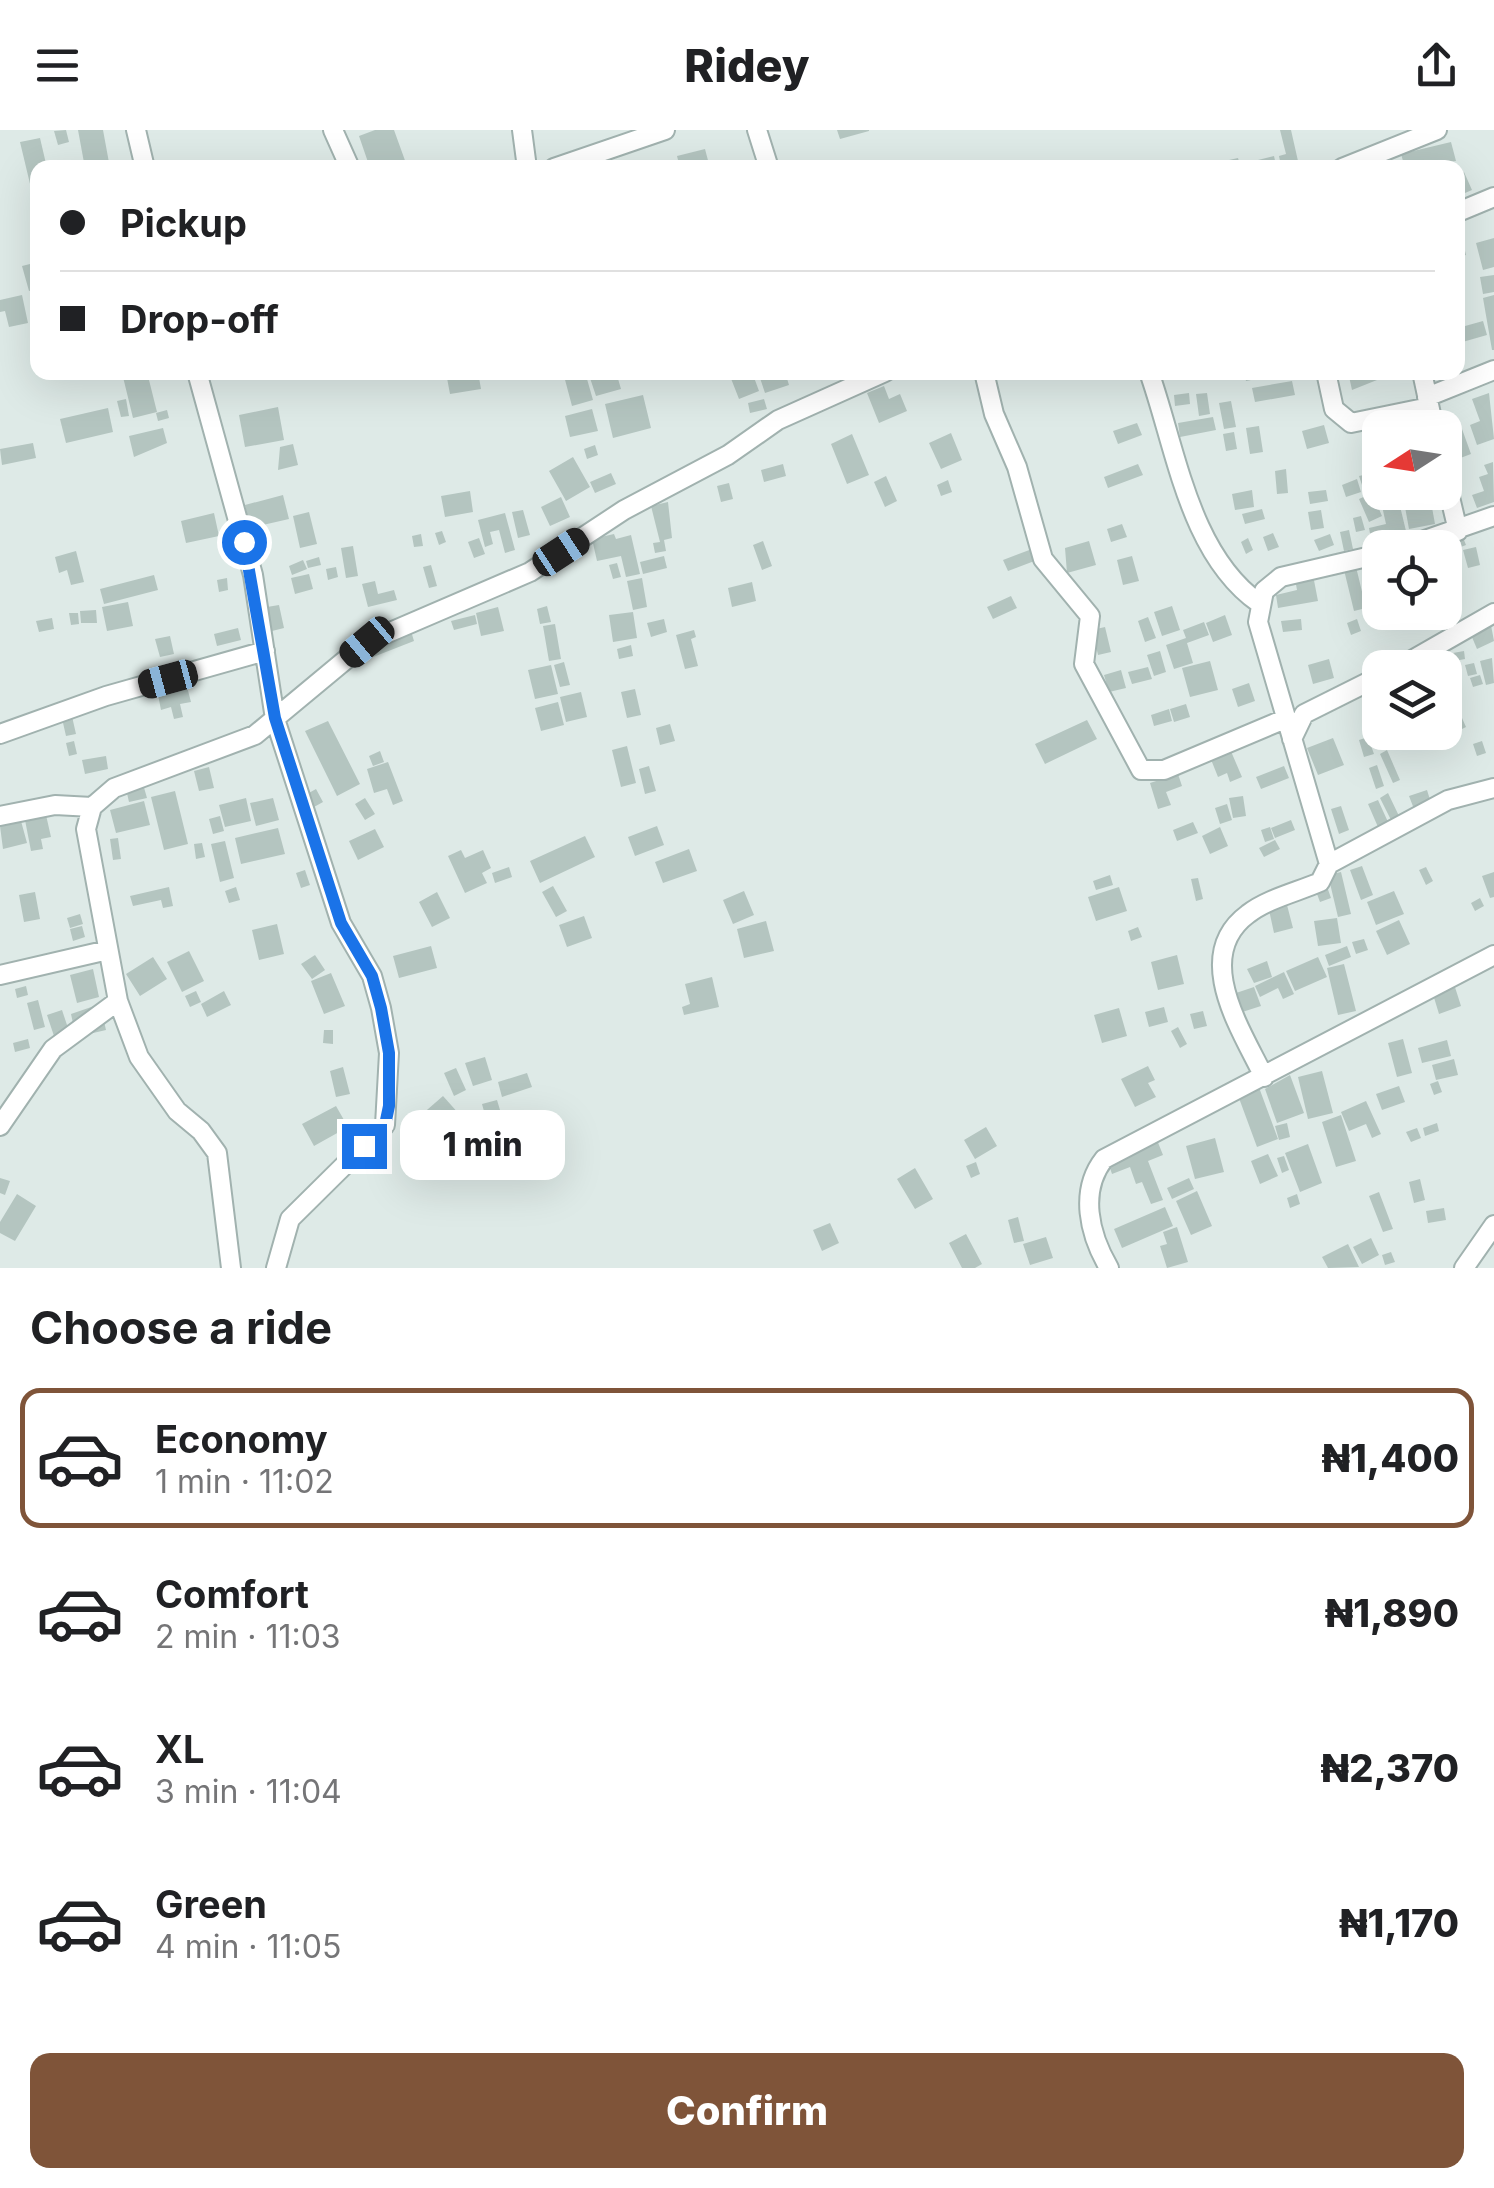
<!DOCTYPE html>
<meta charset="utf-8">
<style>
:root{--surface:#fff;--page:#f2f2f2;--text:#202124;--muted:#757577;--line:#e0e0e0;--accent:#7f5439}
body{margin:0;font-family:Inter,sans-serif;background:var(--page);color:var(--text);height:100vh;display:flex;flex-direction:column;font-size:38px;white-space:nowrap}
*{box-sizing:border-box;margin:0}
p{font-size:32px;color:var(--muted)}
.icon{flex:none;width:55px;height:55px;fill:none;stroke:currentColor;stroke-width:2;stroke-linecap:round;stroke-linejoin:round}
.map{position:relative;height:1138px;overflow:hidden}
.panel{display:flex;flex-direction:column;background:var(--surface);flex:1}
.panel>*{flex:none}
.hud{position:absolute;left:30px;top:30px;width:1435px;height:220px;border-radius:20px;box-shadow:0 10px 40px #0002;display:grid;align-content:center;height:220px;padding:0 30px;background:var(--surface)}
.needle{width:65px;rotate:258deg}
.tools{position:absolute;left:1362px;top:280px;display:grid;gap:20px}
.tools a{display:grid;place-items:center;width:100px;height:100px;border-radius:20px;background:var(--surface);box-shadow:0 10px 40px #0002;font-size:50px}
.end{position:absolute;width:45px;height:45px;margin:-22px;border:12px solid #1a73e8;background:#fff;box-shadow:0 0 0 5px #fff}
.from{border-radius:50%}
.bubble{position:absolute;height:70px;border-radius:20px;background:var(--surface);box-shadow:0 10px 40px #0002;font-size:32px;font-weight:800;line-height:70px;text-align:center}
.car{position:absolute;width:30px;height:60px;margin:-30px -15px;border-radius:12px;box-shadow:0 0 8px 2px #0007;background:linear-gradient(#222 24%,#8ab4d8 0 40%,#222 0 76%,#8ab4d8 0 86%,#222 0)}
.hud b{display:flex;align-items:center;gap:35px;height:95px;font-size:38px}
.hud b+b{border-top:2px solid var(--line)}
.hud i{width:25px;height:25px;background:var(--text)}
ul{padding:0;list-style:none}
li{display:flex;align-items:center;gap:30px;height:140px;margin:0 20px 15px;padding:0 10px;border:5px solid transparent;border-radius:20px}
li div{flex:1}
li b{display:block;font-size:38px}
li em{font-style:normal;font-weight:800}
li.selected{border-color:var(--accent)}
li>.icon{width:90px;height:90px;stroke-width:1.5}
h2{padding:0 30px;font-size:45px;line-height:120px}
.primary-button{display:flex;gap:20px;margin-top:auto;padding:20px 30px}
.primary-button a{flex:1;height:115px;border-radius:20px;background:var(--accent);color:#fff;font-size:40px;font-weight:800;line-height:115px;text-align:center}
header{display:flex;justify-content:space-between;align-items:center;height:130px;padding:0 30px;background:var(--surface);font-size:45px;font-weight:800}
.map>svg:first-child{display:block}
</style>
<header><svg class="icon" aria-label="menu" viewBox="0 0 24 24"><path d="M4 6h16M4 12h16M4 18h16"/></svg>Ridey<svg class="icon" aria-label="share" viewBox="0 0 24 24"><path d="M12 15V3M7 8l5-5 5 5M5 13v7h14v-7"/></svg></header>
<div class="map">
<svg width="1494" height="1138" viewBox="0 0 1494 1138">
<rect width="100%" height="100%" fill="#deeae7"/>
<path fill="#b4c5c0" d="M66,0l3,12 -11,3 -4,-14z
M78,0h25l7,38h-25z
M375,0h19l13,36 -37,2 -11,-32z
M837,0h32v1l-29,8z
M1280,0h11l7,31 -17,5 -2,-10 7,-2z
M40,8l7,30h-9v18l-7,2 -11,-46z
M1451,12l5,19 -51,7 -4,-14z
M705,19l5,19h-30l-3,-12z
M1274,26l2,9 -21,3 -1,-7z
M1238,28l3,10h-29l-1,-4z
M1464,42l8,18 -14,6v-21z
M1458,92l8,33 -8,2z
M1494,108v29l-11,3 -7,-27z
M38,132v27l-9,2 -7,-25z
M1494,145v17l-11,2 -3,-17z
M22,165l6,28 -19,4 -4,-16 -5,1v-12z
M1494,165v55h-2l-9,-52z
M1483,191l4,14 -28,8 -1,-15z
M147,242l10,40 -24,6 -10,-41z
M456,242h22l3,17 -31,5 -3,-16 10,-1z
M585,242l8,28 -21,6 -8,-30z
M588,242h28l5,17 -25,7z
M723,242h29l7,19 -20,8 -9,-23 -5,2z
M758,242h27l4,13 -24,8z
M1244,242h16l1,6 -15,3z
M1348,242h33l1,6 -30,12z
M1292,251l3,14 -40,7 -3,-14z
M884,256l5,13 11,-5 7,17 -28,12 -12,-30z
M1189,263l1,11 -15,2 -1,-11z
M1207,263l3,21 -11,2 -3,-22z
M1489,263l5,46 -17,6 -7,-20 10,-4 -8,-22z
M643,265l8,33 -38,10 -8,-34z
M126,269l3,17 -8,1 -4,-16z
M764,269l3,10 -17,4 -2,-10z
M1231,271l5,26 -12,2 -5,-26z
M278,277l6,33 -39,7 -6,-32z
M108,278l5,24 -47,11 -6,-24z
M592,279l6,22 -28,6 -5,-21z
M167,280l2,8 -11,3 -2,-8z
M1213,287l3,13 -36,7 -2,-14z
M1137,293l5,12 -24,9 -5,-13z
M1324,295l5,18 -22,6 -5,-18z
M1259,296l4,26 -13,2 -4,-26z
M163,298l4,15 -33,14 -5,-21z
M1462,299l9,25 -16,6 -8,-26z
M1234,302l3,17 -11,2 -3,-17z
M951,303l11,27 -21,9 -12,-26z
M852,304l17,41 -22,9 -16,-40z
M33,313l3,15 -34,7 -2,-16z
M293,314l5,21 -20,5 2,-23z
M595,315l3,10 -11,4 -3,-10z
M573,327l17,30 -24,14 -17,-30z
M1493,332l1,40 -17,6 -5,-13 12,-4 -5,-14 9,-3 -4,-9z
M783,334l3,12 -22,6 -3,-12z
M1138,334l5,11 -35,13 -4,-11z
M1286,339l2,24 -11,1 -2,-23z
M611,343l5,11 -21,9 -5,-11z
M1368,344l3,12 -8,2 -4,-12z
M886,346l11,25 -12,6 -11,-25z
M1357,349l4,13 -15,5 -4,-12z
M948,350l4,12 -11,4 -4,-11z
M729,353l4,16 -12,3 -4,-16z
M1252,360l2,17 -19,3 -3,-16z
M1326,360l2,11 -18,3 -2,-12z
M470,361l3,21 -28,5 -4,-21z
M1372,363l10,23 -13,6 -10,-23z
M283,365l6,24 -39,9 -5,-23z
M561,367l9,20 -20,9 -9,-19z
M668,372l4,36 -8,2 2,11 -11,2 -2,-10 7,-1 -9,-36z
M1399,372l7,29 -35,8 -2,-11 17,-4 -4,-18z
M1431,372l4,22 -26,5 -4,-22z
M1262,379l3,10 -20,5 -3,-10z
M523,380l7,25 -12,3 -6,-26z
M1321,380l3,18 -13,2 -3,-18z
M309,382l8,32 -17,4 -7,-32z
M214,383l5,23 -33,7 -5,-22z
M505,383l10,37 -10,3 -6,-23 -9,2 3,12 -8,3 -7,-27z
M1361,386l4,14 -9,2 -3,-14z
M1122,394l5,13 -16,5 -4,-13z
M1349,400l4,19 -9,2 -4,-19z
M442,401l4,11 -7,3 -4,-12z
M1273,403l6,14 -11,4 -5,-14z
M421,404l2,12 -9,1 -2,-11z
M614,404l2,5 15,-4 9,39 -14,3 -5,-21 -24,5 -5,-22z
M1330,404l4,11 -15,6 -5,-11z
M1462,405l4,10 -16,6 -3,-10z
M479,408l6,16 -11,4 -6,-16z
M1248,408l5,12 -7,4 -5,-12z
M763,411l9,25 -10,4 -9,-25z
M1089,411l7,24 -29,8 -2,-25z
M353,416l5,30 -12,2 -5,-30z
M1476,417l4,18 -12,3 -5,-18z
M1032,419l5,11 -29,11 -5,-11z
M76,421l8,31 -13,3 -4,-15 -8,3 -4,-16z
M664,426l3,12 -24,6 -3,-12z
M1132,426l7,25 -16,4 -6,-25z
M319,427l2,8 -13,3 -2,-7z
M303,430l4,9 -15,6 -3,-9z
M617,433l4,14 -8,2 -4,-14z
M431,435l6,21 -8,2 -6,-21z
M336,437l2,10 -10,3 -2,-11z
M1356,437l10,41 -12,3 -10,-41z
M1312,440l6,31 -40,7 -2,-13 21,-5 -3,-17z
M309,444l4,15 -18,5 -4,-16z
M154,445l4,15 -54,14 -4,-15z
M227,448l1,12 -9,2 -2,-12z
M642,448l5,29 -14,3 -6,-29z
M375,451l3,13 16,-4 3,10 -29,7 -6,-23z
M752,452l4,19 -24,6 -4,-19z
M1011,466l6,12 -24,11 -6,-12z
M128,472l5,24 -26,5 -5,-24z
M279,475l5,23 -12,3 -5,-24z
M547,476l4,16 -11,2 -3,-15z
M1172,476l8,24 -18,6 -8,-24z
M498,477l6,24 -23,5 -5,-23z
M96,480l1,13h-16l-1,-12z
M633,482l4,26 -24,4 -4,-27z
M1390,482h25l1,4 -24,5z
M69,483h9l1,11 -8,1z
M475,485l2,9 -23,6 -3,-9z
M1225,485l7,20 -19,7 -7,-19z
M1148,487l8,21 -11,4 -7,-21z
M52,488l2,11 -15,3 -3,-11z
M664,489l3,13 -16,5 -4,-14z
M1301,489l1,11 -19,2 -2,-11z
M1357,489l4,12 -10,4 -4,-12z
M1490,490l4,21 -17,8 -8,-19z
M1204,492l5,13 -22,8 6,20 -19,6 -8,-24 20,-7 -3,-8z
M555,494l6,35 -12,2 -6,-35z
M1105,497l6,25 -13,3 -6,-25z
M238,498l3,12 -24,6 -3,-12z
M694,500l2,7 -5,2 7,27 -13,3 -9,-34z
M411,501l3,10 -46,18 -4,-10z
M170,506l4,18 -14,3 -5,-18z
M631,515l2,11 -14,3 -2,-10z
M1160,521l6,21 -12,4 -7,-21z
M1464,521l1,8 -21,4 -2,-8z
M1492,528l2,25 -8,2 -6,-24z
M1329,529l5,19 -21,6 -5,-19z
M1210,531l8,29 -28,7 -8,-29z
M564,532l6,23 -10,2 -6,-22z
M1474,533l3,11 -9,2 -3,-11z
M551,535l7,29 -23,5 -7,-29z
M1148,537l4,12 -20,5 -4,-12z
M1121,540l5,18 -17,4 -5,-17z
M1480,545l3,9 -10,3 -3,-9z
M186,553l5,19 -11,2 3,13 -9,2 -3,-12 -10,3 -4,-20z
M1249,553l6,18 -17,6 -6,-18z
M635,559l6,26 -14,3 -6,-26z
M581,562l6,25 -21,5 -6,-25z
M558,572l6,23 -23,6 -6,-23z
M1186,574l4,13 -16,5 -4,-13z
M1169,579l3,12 -18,5 -3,-11z
M71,582l5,22 -10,2 -5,-22z
M1462,588l4,9 -16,8 -4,-9z
M1087,590l10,19 -52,25 -10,-20z
M328,591l32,63 -23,12 -32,-65z
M670,594l5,17 -15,4 -4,-17z
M1368,607l6,17 -10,3 -5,-17z
M1333,608l11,27 -26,10 -11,-27z
M74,611l3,13 -8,2 -3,-13z
M1482,611l4,12 -9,3 -4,-12z
M627,616l9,37 -15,4 -9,-37z
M1230,619l12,28 -12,5 -3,-9 -9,4 -8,-20z
M1387,620l13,30 -7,3 -13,-29z
M380,621l4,11 -11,4 -4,-10z
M106,626l2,13 -23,5 -3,-14z
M388,632l15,39 -10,4 -6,-16 -13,4 -7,-24z
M1377,635l7,21 -8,3 -7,-21z
M649,636l7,25 -11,3 -6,-25z
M1284,636l5,12 -28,11 -5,-12z
M209,637l5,21 -15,3 -5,-20z
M1178,644l4,12 -16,6 5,13 -13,4 -8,-26z
M143,654l4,14 -18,4 -3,-13z
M316,659l7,13 -9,5 -7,-13z
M1427,660l4,13 -17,6 -5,-13z
M175,661l13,53 -24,6 -13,-53z
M1388,663l11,23 -8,4 -11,-22z
M1243,666l3,20 -13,2 -4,-20z
M246,668l5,23 -26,6 -6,-22z
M273,668l6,22 -23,6 -6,-23z
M365,668l10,16 -10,6 -10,-16z
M1378,670l10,22 -10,5 -10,-23z
M144,671l6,24 -34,8 -6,-23z
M1227,674l5,16 -12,4 -5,-16z
M1341,676l8,24 -10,4 -8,-25z
M46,685l5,22 -10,2 2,10 -12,2 -6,-31z
M220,686l4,15 -11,3 -4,-15z
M1291,690l4,10 -20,8 -4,-10z
M21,691l6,22 -24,6 -3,-23z
M1193,692l5,11 -21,8 -4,-11z
M657,696l7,19 -29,11 -7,-19z
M1220,697l8,19 -18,8 -8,-18z
M1270,697l4,12 -9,3 -4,-12z
M278,698l7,26 -44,10 -6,-26z
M375,699l9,18 -26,13 -9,-19z
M585,706l10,21 -55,26 -10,-22z
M118,708l3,21 -8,1 -3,-21z
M1275,710l5,9 -16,8 -5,-9z
M225,711l9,37 -14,4 -9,-38z
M202,713l3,14 -9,2 -2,-15z
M689,719l8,22 -34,12 -8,-21z
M461,720l4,8 18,-8 8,18 -9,5 5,10 -22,10 -17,-37z
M1362,736l11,29 -12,5 -11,-30z
M509,737l3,10 -17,6 -3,-10z
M1426,737l7,14 -7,4 -7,-15z
M305,740l5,15 -9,3 -5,-15z
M1341,742l10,42 -13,3 -10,-42z
M1494,742v25l-4,1 -8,-22z
M1110,745l3,10 -17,5 -3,-9z
M1198,748l5,21 -7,2 -5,-22z
M1325,751l6,17 -11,4 -6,-16z
M553,756l14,25 -11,6 -14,-25z
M169,757l4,19 -10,2 -2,-8 -28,6 -3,-10z
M236,757l4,13 -11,3 -4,-12z
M1119,757l8,24 -31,10 -8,-24z
M744,761l10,24 -21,9 -10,-24z
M1394,761l10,23 -28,11 -9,-23z
M35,762l5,27 -16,3 -5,-27z
M437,762l13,26 -18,9 -13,-25z
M1480,768l4,8 -9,5 -4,-8z
M1287,775l6,23 -19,5 -5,-23z
M80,784l3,10 -13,4 -3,-10z
M584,786l8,22 -25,9 -8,-22z
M1337,788l4,25 -23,3 -4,-25z
M1399,790l11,24 -23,11 -11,-24z
M766,791l8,30 -30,7 -7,-29z
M277,794l7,30 -25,6 -7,-30z
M82,796l3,11 -12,4 -3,-12z
M1138,797l4,10 -11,4 -3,-10z
M1364,809l4,11 -12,4 -4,-12z
M431,816l6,22 -38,10 -6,-22z
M1347,816l4,11 -22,9 -4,-11z
M189,821l15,30 -22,11 -15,-30z
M315,825l10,15 -13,9 -11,-15z
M1177,825l7,29 -26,6 -7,-28z
M153,827l14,22 -27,17 -14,-22z
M1318,827l9,20 -32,14 -9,-20z
M1267,831l5,16 -18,6 -7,-14z
M1344,834l12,47 -18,4 -11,-47z
M93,839l6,28 -22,6 -7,-28z
M1284,842l10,22 -11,5 -5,-11 -18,9 -5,-11z
M331,843l14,33 -21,8 -13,-33z
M712,847l7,30 -35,8 -2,-8 8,-3 -5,-20z
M1454,854l7,22 -22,8 -7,-23z
M26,856l2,9 -11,3 -2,-9z
M1254,857l7,19 -25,8 -6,-19z
M196,861l5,11 -11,5 -5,-11z
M224,861l7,14 -24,12 -6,-13z
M38,870l7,27 -11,3 -7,-27z
M100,874l6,26 -30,7 -5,-23z
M1164,877l4,15 -19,5 -4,-15z
M1119,878l8,28 -25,7 -8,-28z
M62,880l9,27 -15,5 -9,-27z
M1203,881l4,15 -13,3 -4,-15z
M1178,897l9,17 -7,4 -9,-17z
M324,900h9v14l-10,-1z
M28,909l2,9 -15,4 -2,-9z
M1403,909l9,34 -15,4 -9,-34z
M1447,910l4,16 -29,7 -4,-15z
M485,927l7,23 -19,6 -8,-23z
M1454,929l4,16 -22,5 -4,-15z
M1148,936l7,14 -7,3 8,14 -21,10 -14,-28z
M343,937l7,27 -14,3 -6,-26z
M456,938l10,22 -12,6 -10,-23z
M1322,941l11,42 -25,6 -10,-42z
M527,943l5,14 -30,10 -4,-15z
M1290,945l14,38 -27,10 -12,-34z
M1438,951l4,11 -8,3 -4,-11z
M1257,952l21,57 -21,8 -21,-57z
M1399,956l6,16 -23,8 -6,-16z
M443,966l17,19 -31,27 -17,-19z
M497,970l3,10 -15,5 -3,-11z
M1366,971l15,33 -9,4 -6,-14 -17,7 -8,-19z
M336,976l12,21 -34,19 -12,-22z
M1341,985l15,46 -20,6 -14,-45z
M1287,993l3,14 -11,3 -4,-14z
M1437,993l2,8 -14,5 -2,-8z
M986,997l11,19 -22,13 -11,-19z
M1417,998l4,10 -10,4 -5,-10z
M1215,1008l9,34 -29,7 -9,-33z
M1157,1010l6,15 -15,6 15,39 -12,4 -9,-22 -6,2 -6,-17 -18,7 -5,-15z
M1308,1014l14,39 -22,9 -15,-39z
M1268,1024l10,22 -18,8 -9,-23z
M1284,1026l5,14 -7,3 -5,-15z
M976,1032l4,12 -9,4 -5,-12z
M915,1038l18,31 -18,10 -18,-30z
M0,1048l10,3 -5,14 -5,-2z
M1189,1048l5,11 -22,10 -5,-11z
M1420,1049l5,21 -11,3 -5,-21z
M1197,1061l15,35 -21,9 -15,-34z
M1379,1062l14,37 -10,3 -14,-36z
M17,1064l19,12 -21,35 -15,-8v-11z
M1297,1064l3,10 -10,4 -3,-10z
M1165,1077l8,19 -51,22 -8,-19z
M1444,1078l2,12 -18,3 -2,-12z
M1018,1087l6,24 -10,2 -6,-23z
M830,1093l9,20 -17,8 -9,-21z
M1177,1097l11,35 -21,6 -7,-22 7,-2 -4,-12z
M966,1104l16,30 -7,4h-13l-13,-25z
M1046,1107l7,21 -23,7 -7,-21z
M1371,1108l8,17 -17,9 -9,-17z
M1348,1114l11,23 -31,1 -6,-11z
M1391,1122l4,10 -10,3 -3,-10z"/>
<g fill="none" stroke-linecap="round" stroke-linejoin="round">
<g stroke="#a1b2af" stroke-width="22">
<path id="street" d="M136,0l9,38
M333,0l17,38
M522,0l5,38
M757,0l12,38
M554,38l111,-38
M1342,38l95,-38
M1458,82l36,-15
M197,242l56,203 22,144 66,204 31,53 9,32 8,45 -4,72 -95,94 -14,49
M984,242l10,42 23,53 26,92 47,57 -6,48 57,106h23l121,-51
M1149,242c27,76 40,182 110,231
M1326,242l8,37 17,14 78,-16
M1422,242l12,56
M1427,267l67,-27
M1445,346l13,55
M1402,418l92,-32
M1398,538l96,-55
M0,604l106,-38 159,-45
M1292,609l12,-25 76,-38
M0,686l55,-11 37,2
M1329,734l119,-64 46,-12
M0,845l108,-25
M1264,947c-22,-46 -73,-121 -16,-163 19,-15 49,-22 72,-32l9,-18 -71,-242 6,-31 17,-14 99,-23
M0,996l53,-77 65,-48
M231,1138l-14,-115 -16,-22 -24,-20 -38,-54 -21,-56 -32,-172 6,-22 22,-19 141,-53 112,-93 163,-70 94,-62 104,-55 50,-35 107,-48
M1109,1138c-20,-34 -30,-77 -5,-109l390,-204
M1464,1138l30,-43"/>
</g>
<use href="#street" stroke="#fff" stroke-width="18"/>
</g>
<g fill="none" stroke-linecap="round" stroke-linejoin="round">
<path stroke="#1a73e8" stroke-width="12" d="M244,412l31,176 66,205 31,53 9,32 8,45v53l-4,19 -21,21"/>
</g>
</svg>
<div class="tools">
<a><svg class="needle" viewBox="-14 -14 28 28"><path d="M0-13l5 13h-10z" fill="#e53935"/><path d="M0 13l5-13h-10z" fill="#757577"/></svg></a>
<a><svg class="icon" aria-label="locate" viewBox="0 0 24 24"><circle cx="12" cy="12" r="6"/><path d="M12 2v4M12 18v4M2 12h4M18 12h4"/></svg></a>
<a><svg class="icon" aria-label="layers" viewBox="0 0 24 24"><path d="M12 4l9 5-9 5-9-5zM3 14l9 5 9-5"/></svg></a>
</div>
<i class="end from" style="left:244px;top:412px"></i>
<i class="end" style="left:364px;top:1016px"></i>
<div class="bubble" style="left:400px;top:980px;width:165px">1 min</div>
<i class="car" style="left:561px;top:422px;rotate:57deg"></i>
<i class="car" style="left:367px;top:512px;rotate:230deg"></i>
<i class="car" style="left:168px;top:549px;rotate:255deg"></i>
<div class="hud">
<b><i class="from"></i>Pickup</b>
<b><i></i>Drop-off</b>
</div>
</div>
<section class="panel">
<h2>Choose a ride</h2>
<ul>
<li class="selected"><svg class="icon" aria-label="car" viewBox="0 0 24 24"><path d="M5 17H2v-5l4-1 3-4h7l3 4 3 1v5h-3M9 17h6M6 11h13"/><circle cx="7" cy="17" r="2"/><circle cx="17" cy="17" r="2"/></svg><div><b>Economy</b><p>1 min · 11:02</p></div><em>₦1,400</em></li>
<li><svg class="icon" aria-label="car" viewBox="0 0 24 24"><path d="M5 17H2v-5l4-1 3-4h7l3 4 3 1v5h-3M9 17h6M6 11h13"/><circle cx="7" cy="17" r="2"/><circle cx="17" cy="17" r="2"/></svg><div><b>Comfort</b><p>2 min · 11:03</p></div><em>₦1,890</em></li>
<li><svg class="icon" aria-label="car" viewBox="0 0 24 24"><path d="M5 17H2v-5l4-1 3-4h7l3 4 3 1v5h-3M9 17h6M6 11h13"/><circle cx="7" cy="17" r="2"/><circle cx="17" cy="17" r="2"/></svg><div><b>XL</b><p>3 min · 11:04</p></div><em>₦2,370</em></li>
<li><svg class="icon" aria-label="car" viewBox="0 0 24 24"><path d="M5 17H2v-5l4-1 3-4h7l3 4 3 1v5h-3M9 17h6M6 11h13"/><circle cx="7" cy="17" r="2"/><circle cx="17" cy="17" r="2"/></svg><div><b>Green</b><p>4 min · 11:05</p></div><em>₦1,170</em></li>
</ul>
<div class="primary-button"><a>Confirm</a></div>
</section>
